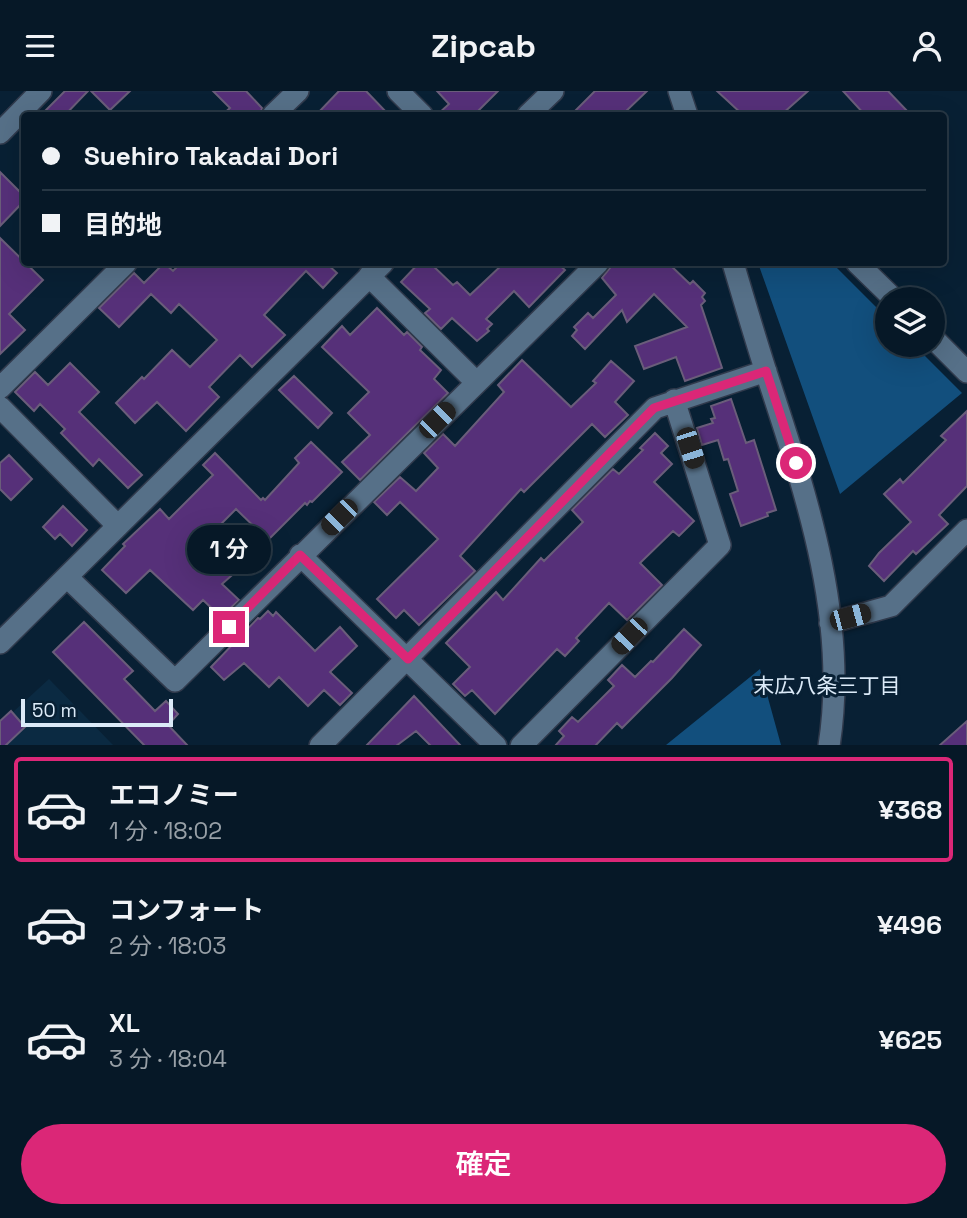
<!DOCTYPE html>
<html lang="ja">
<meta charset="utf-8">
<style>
:root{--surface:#061827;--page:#142533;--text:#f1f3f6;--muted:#98a0a7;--line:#273744;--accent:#db2777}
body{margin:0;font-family:"Space Grotesk","Noto Sans JP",sans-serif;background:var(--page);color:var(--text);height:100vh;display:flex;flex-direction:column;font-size:26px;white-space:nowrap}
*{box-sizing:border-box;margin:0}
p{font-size:23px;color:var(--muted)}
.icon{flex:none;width:38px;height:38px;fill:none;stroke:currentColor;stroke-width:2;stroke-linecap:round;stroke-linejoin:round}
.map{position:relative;height:654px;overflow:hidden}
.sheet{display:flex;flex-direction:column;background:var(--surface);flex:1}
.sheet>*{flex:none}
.guide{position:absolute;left:21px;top:21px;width:926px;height:154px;border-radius:7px;box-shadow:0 7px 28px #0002,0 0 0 2px var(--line);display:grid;align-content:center;height:154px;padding:0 21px;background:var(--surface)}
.buttons{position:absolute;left:875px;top:196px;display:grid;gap:14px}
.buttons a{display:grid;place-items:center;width:70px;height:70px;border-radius:50%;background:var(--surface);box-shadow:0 7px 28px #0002,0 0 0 2px var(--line);font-size:35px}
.scale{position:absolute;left:21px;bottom:18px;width:152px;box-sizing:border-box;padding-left:7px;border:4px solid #dbeaf8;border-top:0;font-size:19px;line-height:24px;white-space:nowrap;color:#dbeaf8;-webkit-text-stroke:5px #082034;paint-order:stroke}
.end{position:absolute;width:32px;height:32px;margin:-16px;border:9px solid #db2777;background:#fff;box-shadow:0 0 0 4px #fff}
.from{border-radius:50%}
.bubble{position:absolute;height:49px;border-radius:24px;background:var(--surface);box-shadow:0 7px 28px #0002,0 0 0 2px var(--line);font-size:23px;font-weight:600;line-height:49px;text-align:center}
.car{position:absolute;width:21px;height:42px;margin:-21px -10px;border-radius:9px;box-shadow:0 0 5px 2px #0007;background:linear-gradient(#222 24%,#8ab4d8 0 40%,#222 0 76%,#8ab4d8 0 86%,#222 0)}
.guide b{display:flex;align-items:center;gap:24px;height:66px;font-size:26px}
.guide b+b{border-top:2px solid var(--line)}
.guide i{width:18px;height:18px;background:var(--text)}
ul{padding:12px 0 0;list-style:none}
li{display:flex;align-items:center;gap:21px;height:105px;margin:0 14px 10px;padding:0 7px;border:4px solid transparent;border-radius:7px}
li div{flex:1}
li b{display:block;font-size:26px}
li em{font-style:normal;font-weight:600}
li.on{border-color:var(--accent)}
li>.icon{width:63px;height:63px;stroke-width:1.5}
.button{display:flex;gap:14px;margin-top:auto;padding:14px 21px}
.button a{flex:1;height:80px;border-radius:42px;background:var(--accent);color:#fff;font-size:28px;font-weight:600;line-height:80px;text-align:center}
header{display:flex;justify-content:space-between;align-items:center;height:91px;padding:0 21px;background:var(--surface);font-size:32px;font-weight:600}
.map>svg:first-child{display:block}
</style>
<header><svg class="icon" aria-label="menu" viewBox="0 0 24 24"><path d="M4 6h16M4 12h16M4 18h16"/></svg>Zipcab<svg class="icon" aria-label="person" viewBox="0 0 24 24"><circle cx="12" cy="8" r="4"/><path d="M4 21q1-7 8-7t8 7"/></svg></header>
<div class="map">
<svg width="967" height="655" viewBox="0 0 967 655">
<rect width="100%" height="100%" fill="#082034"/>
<path fill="#0b2a42" d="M49,588l64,66 -113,1v-22z"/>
<path fill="#124f7d" d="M758,172h74l55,55v27h27l48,48 -122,101z
M760,578l21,76h-115z"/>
<path fill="#563079" stroke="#6a5d7a" stroke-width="2" d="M65,0h23l-23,24h-24z
M91,0h39l-20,19z
M213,0h33l16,17 -2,7h-38l8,-7z
M339,0h27l23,24h-73z
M437,0h61l-24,24h-37l12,-11z
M595,0h52l-25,24h-51z
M717,0h91l-27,24h-38z
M843,0h45l23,24h-46z
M0,81l24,24v5l-24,25z
M0,147l43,42 -34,34 16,16 -25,24z
M164,172l9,8 8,-8h145l11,10 -14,15 -17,-17 -42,44 21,20 -33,32 -12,-12 -31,32 10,10 -33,34 -29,-29 -22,21 -19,-20 26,-26 2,2 28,-29 18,17 27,-27 -38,-36 -8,9 -20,-19 -32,33 -20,-19 35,-35 10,10z
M419,172h11l23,22 4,-3 13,13 34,-32h53l8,7 -36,37 -15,-16 -28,28 6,5 -5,5 2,2 -12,10 -25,-23 -11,11 -16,-16 5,-4 -29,-27z
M614,172h54l22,21 3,-3 12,12 -3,4 3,4 -4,4 21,63 -37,13 -9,-24 -32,12 -9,-23 52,-19 -33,-33 -27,28 -5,-12 -37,39 -13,-13 5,-6 -3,-3 14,-14 5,5 23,-23 -14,-17z
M377,217l27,27 3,-3 15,15 -2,3 21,20 -7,9 14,14 -88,87 -18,-18 28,-27 -22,-22 21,-21 -47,-45 20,-21 8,9z
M522,269l49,47 25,-24 -3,-2 18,-20 23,20 -19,21 13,13 -23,22 -13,-13 -68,68 -3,-3 -61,67 15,15 -56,54 -15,-15 -8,8 -19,-19 61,-60 -38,-37 -13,13 -13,-13 26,-25 16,14 22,-23 -14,-15 19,-19 12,12 49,-54 -6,-7z
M70,272l29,29 -20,20 63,63 -14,13 -29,-29 -6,7 -32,-33 4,-4 -25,-25 -6,7 -19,-19 20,-20 13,13z
M294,285l38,37 -14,15 -39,-38z
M731,308l15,44 8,-3 22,70 -9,3 1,3 -27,10 -11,-32 8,-3 -10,-32 -4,1 -6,-20 -16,5 -5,-17 16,-5 -2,-4 4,-1 -4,-12z
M967,320v75l-28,29 9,9 -32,30 -3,-3 -29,30 -15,-15 10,-13 32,-31 -27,-28 16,-15 3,4 43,-43 -5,-4z
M655,342l13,13 -7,7 11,11 -18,18 40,39 -15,15 -6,-5 -33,32 22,22 -35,35 -18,-17 -33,35 3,3 -14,15 -8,-7 -62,65 -23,-24 -7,6 -12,-12 17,-17 -24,-24 50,-51 7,8 38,-42 3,3 39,-39 -11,-12 41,-41 6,5 24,-24 -3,-2z
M311,351l31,30 -30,30 -2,-1 -3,4 -2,-2 -37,37 -32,-31 -28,28 31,32 -17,15 17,16 -18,17 -18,-17 -10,10 -43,-40 -24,23 -24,-23 23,-24 -2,-2 37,-35 9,10 44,-44 -10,-10 12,-12 46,47 2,-2 2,2 34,-37 -4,-5z
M9,364l23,24 -21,21 -11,-11v-26z
M63,415l24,24 -15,16 -12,-12 -5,5 -12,-12z
M268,520l5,5 3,-4 39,39 25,-24 17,19 -27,26 22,21 -12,12 -16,-15 -16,16 -29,-29 -10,10 -25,-24 -20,17 -13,-13 47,-49 2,1z
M84,531l49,49 -9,8 31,32 11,-10 12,13 -10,11 20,21h-43l-92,-94z
M684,538l17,16 -29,33 -50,50 -5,-5 -22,23h-40l9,-10 -5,-5 13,-14 6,5 36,-36 -6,-6 14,-15 13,12 16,-16 2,1z
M414,605l47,50h-30l-15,-15 -20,15h-30z
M11,620l14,16 -20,19h-5v-25z
M967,630v25h-28z"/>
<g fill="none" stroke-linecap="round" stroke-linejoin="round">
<g stroke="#303a4c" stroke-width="24">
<path id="minor" d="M398,0l24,24
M679,0l8,24
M273,24l25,-24
M528,24l25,-24
M0,42l41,-42
M733,172c11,37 22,75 34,112 39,119 82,244 62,371
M857,172l37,36
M369,185l107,106
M933,247l34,34
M0,297l126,-125
M0,316l118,119
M300,464l196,191
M67,486l108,104 423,-418
M830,532l61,-17 76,-76
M0,552l383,-380
M320,655l335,-338 111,-37
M521,655l199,-201 -46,-145"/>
</g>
<use href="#minor" stroke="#567088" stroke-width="21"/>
</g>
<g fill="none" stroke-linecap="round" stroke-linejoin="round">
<path stroke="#db2777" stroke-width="9" d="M229,536l71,-72 108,104 246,-251 112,-37 30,92"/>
</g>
<g text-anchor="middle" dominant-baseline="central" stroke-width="6" stroke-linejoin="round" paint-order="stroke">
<g font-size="21" fill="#dbeaf8" stroke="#082034">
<text x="827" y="594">末広八条三丁目</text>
</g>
</g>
</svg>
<div class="buttons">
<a><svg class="icon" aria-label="layers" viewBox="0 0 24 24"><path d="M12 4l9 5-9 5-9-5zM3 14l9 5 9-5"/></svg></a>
</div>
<div class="scale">50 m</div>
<i class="end from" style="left:796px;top:372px"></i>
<i class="end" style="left:229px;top:536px"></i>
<div class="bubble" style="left:187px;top:434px;width:84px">1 分</div>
<i class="car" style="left:437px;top:329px;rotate:45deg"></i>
<i class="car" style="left:690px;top:357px;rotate:162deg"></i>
<i class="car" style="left:339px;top:426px;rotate:225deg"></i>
<i class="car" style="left:850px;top:526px;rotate:75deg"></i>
<i class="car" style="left:629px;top:545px;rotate:224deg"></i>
<div class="guide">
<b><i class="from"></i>Suehiro Takadai Dori</b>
<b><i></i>目的地</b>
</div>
</div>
<section class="sheet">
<ul>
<li class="on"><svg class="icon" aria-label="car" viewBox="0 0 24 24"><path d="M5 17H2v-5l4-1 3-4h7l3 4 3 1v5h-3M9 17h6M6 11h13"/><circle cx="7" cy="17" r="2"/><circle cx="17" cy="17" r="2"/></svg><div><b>エコノミー</b><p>1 分 · 18:02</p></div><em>¥368</em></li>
<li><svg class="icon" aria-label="car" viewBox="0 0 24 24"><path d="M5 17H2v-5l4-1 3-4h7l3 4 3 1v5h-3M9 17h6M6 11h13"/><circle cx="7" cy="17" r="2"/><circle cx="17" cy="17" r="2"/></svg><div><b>コンフォート</b><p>2 分 · 18:03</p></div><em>¥496</em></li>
<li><svg class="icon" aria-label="car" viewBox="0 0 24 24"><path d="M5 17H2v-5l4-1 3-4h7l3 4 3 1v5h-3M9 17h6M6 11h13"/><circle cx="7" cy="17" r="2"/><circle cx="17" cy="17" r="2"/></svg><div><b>XL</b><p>3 分 · 18:04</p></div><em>¥625</em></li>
</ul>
<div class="button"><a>確定</a></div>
</section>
